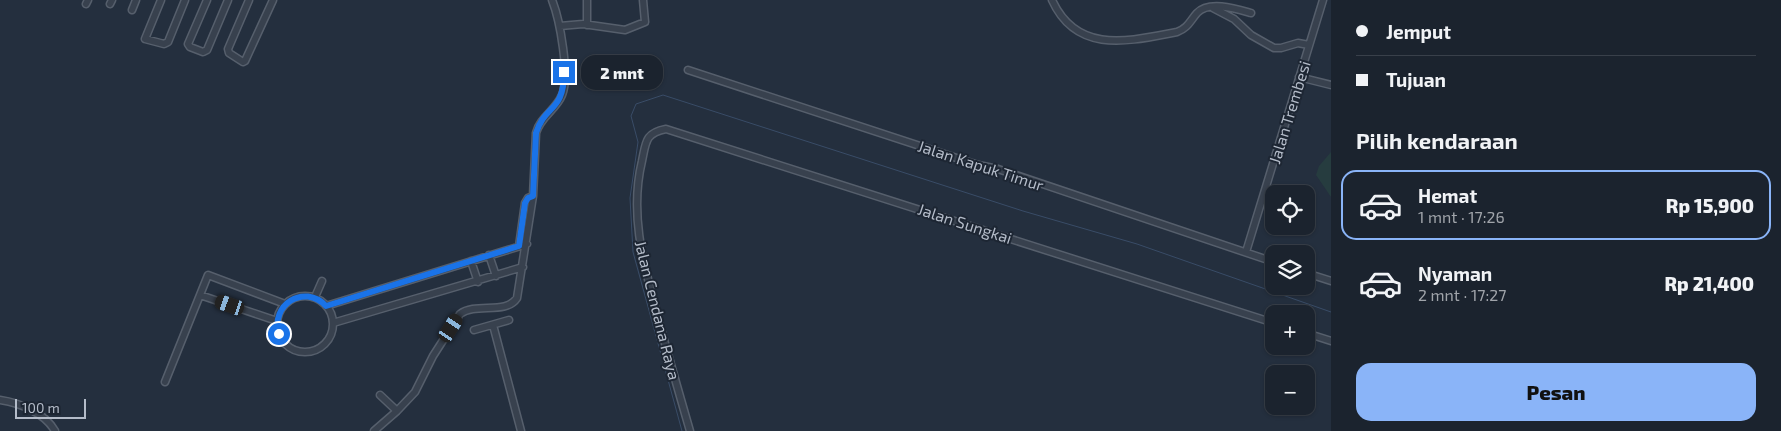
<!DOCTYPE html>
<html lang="id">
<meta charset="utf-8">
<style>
:root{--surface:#1b232e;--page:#282f3a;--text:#f1f3f6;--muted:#a0a4aa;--line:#39404a;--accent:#8ab4f8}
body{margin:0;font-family:"Exo 2",sans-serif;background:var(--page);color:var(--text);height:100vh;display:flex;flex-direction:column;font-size:19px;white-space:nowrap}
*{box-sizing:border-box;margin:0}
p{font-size:16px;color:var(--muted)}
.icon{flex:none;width:28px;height:28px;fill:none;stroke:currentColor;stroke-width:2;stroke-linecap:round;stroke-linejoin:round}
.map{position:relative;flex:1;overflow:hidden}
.sheet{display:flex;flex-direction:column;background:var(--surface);width:450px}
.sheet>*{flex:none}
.top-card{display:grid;align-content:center;height:110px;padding:0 25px;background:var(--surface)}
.fabs{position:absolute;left:1265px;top:185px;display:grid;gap:10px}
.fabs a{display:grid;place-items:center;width:50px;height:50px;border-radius:10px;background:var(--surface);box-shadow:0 1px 4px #0004,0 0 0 1px var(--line);font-size:25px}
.scale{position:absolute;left:15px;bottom:12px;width:71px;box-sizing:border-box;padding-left:5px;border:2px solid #b4bcc9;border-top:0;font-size:14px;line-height:18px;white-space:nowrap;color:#b4bcc9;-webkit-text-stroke:4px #1d2633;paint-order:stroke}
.end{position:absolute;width:22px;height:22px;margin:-11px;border:6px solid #1a73e8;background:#fff;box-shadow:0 0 0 2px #fff}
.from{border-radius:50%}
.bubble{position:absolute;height:35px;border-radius:15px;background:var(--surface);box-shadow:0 1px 4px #0004,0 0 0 1px var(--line);font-size:16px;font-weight:800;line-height:35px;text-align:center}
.car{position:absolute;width:15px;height:30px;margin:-15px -8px;border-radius:6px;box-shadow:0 0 4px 1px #0007;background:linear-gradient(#222 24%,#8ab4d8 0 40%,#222 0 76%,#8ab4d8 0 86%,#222 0)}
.top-card b{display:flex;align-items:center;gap:18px;height:48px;font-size:19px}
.top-card b+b{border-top:1px solid var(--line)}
.top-card i{width:12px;height:12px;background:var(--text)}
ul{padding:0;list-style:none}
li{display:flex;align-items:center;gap:15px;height:70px;margin:0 10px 8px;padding:0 15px;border:2px solid transparent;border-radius:15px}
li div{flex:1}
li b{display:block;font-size:19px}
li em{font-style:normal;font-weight:800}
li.selected{border-color:var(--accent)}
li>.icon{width:45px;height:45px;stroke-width:1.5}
h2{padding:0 25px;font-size:22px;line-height:60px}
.button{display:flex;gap:10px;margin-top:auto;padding:10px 25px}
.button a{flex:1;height:58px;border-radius:15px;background:var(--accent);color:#111;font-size:20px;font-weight:800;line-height:58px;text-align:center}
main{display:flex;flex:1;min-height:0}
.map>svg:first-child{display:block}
</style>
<main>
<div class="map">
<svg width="1331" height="431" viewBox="0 0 1331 431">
<rect width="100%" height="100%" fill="#242f3e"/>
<path fill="#263c3f" d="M1331,152v45l-15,-22 3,-9z"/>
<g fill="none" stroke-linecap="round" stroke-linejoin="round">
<path stroke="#394c67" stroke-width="1" d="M682,431l-49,-179 -3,-54 8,-56 -7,-26 5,-12 27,-9 360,116 114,33 194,68"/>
<g stroke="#565f6c" stroke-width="9">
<path id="minor" d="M161,0l-16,39 19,5 4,-2 17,-42
M207,0l-19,44 2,3 13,5 4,-2 21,-50
M249,0l-21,49 1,4 14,9 2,-1 28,-61
M587,0v25
M1052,0c25,55 77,41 125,32 11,-4 13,-11 20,-19 12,-13 40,-4 54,0
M86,4l2,-4
M110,4l2,-4
M1213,8l21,11 17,16 23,13h7l17,-5 11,2
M132,10l4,-10
M560,26l23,-2 42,6 20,-8 -2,-22
M688,70l290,95 20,4 276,93
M1299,77l32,8
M519,246l6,-43 3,-5 5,-2
M1246,252l77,-252
M489,255l7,21
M471,261l7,21
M1306,273l25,8
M200,295l77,26
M277 324a28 28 0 1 1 56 0a28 28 0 1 1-56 0Z
M315,297l7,-16
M326,306l201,-62
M333,323l190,-56
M493,325l28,106
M474,330l35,-10
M1306,333l25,8
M165,382l43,-107 77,29
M380,395l17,16
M0,400c20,3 45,13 55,31
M374,431l23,-20 18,-19 18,-36 27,-42c16,-12 46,1 57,-16l16,-102 3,-63c4,-16 20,-23 26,-38 8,-19 -2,-75 -10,-95
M690,431c-11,-38 -22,-76 -32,-113 -14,-53 -29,-103 -16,-157 4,-19 3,-28 24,-32l608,194"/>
</g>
<use href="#minor" stroke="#38414e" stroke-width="6"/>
</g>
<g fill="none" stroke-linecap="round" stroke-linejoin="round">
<path stroke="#1a73e8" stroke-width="6" d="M279,334c-9,-29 25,-51 47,-28l193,-60 6,-43 3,-5 5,-2 3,-63c9,-29 28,-20 28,-61"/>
</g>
<g text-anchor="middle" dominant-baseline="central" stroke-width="4" stroke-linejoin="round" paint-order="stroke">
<g font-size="16" fill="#b4bcc9" stroke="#1d2633">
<text transform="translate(1289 112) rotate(-73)">Jalan Trembesi</text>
<text transform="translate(981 165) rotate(18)">Jalan Kapuk Timur</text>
<text transform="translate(965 223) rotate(18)">Jalan Sungkai</text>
<text transform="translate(658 310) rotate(76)">Jalan Cendana Raya</text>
</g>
</g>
</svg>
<div class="fabs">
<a><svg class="icon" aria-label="locate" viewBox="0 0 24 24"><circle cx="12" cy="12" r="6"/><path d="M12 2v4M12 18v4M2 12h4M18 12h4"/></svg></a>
<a><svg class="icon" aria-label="layers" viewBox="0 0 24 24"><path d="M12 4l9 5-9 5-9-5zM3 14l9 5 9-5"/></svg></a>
<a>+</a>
<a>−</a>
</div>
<div class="scale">100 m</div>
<i class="end from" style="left:279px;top:334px"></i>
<i class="end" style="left:564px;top:72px"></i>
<div class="bubble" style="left:581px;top:55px;width:82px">2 mnt</div>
<i class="car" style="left:230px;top:305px;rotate:289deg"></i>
<i class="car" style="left:451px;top:328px;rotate:33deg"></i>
</div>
<section class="sheet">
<div class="top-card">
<b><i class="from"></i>Jemput</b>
<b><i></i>Tujuan</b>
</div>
<h2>Pilih kendaraan</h2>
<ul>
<li class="selected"><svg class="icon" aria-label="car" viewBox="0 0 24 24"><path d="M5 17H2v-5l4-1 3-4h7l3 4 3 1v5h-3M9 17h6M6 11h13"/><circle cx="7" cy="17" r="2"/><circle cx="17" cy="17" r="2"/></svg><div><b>Hemat</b><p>1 mnt · 17:26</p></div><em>Rp 15,900</em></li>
<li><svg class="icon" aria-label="car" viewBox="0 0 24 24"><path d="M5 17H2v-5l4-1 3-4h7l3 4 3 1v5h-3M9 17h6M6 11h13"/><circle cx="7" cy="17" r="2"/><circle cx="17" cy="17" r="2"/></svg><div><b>Nyaman</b><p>2 mnt · 17:27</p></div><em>Rp 21,400</em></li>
</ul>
<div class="button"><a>Pesan</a></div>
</section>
</main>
